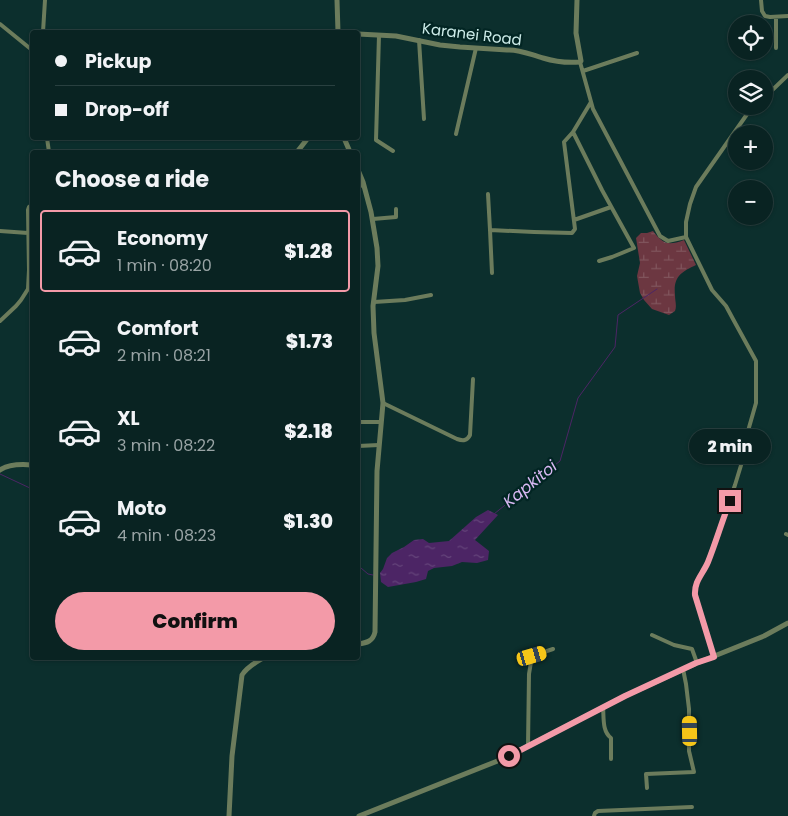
<!DOCTYPE html>
<meta charset="utf-8">
<style>
:root{--surface:#092322;--page:#122b2a;--text:#f1f3f6;--muted:#99a4a5;--line:#294040;--accent:#f39aa8}
body{margin:0;font-family:Poppins,sans-serif;background:var(--page);color:var(--text);height:100vh;display:flex;flex-direction:column;font-size:19px;white-space:nowrap}
*{box-sizing:border-box;margin:0}
p{font-size:16px;color:var(--muted)}
.icon{flex:none;width:28px;height:28px;fill:none;stroke:currentColor;stroke-width:2;stroke-linecap:round;stroke-linejoin:round}
.map{position:relative;flex:1;overflow:hidden}
.sheet{position:absolute;left:30px;top:150px;width:330px;height:510px;display:flex;flex-direction:column;background:var(--surface);border-radius:5px;box-shadow:0 1px 4px #0004,0 0 0 1px var(--line)}
.sheet>*{flex:none}
.hud{position:absolute;left:30px;top:30px;width:330px;height:110px;border-radius:5px;box-shadow:0 1px 4px #0004,0 0 0 1px var(--line);display:grid;align-content:center;height:110px;padding:0 25px;background:var(--surface)}
.controls{position:absolute;left:728px;top:15px;display:grid;gap:10px}
.controls a{display:grid;place-items:center;width:45px;height:45px;border-radius:50%;background:var(--surface);box-shadow:0 1px 4px #0004,0 0 0 1px var(--line);font-size:25px}
.end{position:absolute;width:22px;height:22px;margin:-11px;border:6px solid #f39aa8;background:#111;box-shadow:0 0 0 2px #111}
.from{border-radius:50%}
.bubble{position:absolute;height:35px;border-radius:18px;background:var(--surface);box-shadow:0 1px 4px #0004,0 0 0 1px var(--line);font-size:16px;font-weight:800;line-height:35px;text-align:center}
.car{position:absolute;width:15px;height:30px;margin:-15px -8px;border-radius:6px;box-shadow:0 0 4px 1px #0007;background:linear-gradient(#f5c518 24%,#345 0 40%,#f5c518 0 76%,#345 0 86%,#f5c518 0)}
.hud b{display:flex;align-items:center;gap:18px;height:48px;font-size:19px}
.hud b+b{border-top:1px solid var(--line)}
.hud i{width:12px;height:12px;background:var(--text)}
ul{padding:0;list-style:none}
li{display:flex;align-items:center;gap:15px;height:82px;margin:0 10px 8px;padding:0 15px;border:2px solid transparent;border-radius:5px}
li div{flex:1}
li b{display:block;font-size:19px}
li em{font-style:normal;font-weight:800}
li.active{border-color:var(--accent)}
li>.icon{width:45px;height:45px;stroke-width:1.5}
h2{padding:0 25px;font-size:22px;line-height:60px}
.button{display:flex;gap:10px;margin-top:auto;padding:10px 25px}
.button a{flex:1;height:58px;border-radius:30px;background:var(--accent);color:#111;font-size:20px;font-weight:800;line-height:58px;text-align:center}
.map>svg:first-child{display:block}
</style>
<div class="map">
<svg width="788" height="816" viewBox="0 0 788 816">
<defs>
<pattern id="wetland-marsh" width="20" height="14" patternUnits="userSpaceOnUse" patternTransform="scale(1.25)"><rect width="20" height="14" fill="#6c3741"/><path d="M1 5h8M5 5V1M11 12h8M15 12V8" fill="none" stroke="#80545c"/></pattern>
<pattern id="water-ripples" width="26" height="14" patternUnits="userSpaceOnUse" patternTransform="scale(1.25)"><rect width="26" height="14" fill="#4c2565"/><path d="M2 4q2-2 4 0t4 0M15 11q2-2 4 0t4 0" fill="none" stroke="#65457b"/></pattern>
</defs>
<rect width="100%" height="100%" fill="#0c2f2d"/>
<path fill="url(#wetland-marsh)" d="M653,231c10,13 15,15 31,9l12,25c-15,7 -23,12 -21,30 0,6 2,11 0,16l-6,4 -17,-6 -8,-9 -4,-7 -3,-17 3,-13 -4,-25 5,-5h6z"/>
<path fill="url(#water-ripples)" d="M488,510l10,5 -23,25 14,11 -1,9 -11,3 -15,-1 -10,4 -18,2 -6,3 -2,8 -10,3 -28,5 -7,-5 -1,-9 3,-4 4,-11 5,-5 12,-6 10,-7 9,-1 6,4 20,-2 27,-24z"/>
<g fill="none" stroke-linecap="round" stroke-linejoin="round">
<path stroke="#4c2565" stroke-width="1" d="M0,474l32,15
M494,514l66,-53 18,-63 37,-51 3,-32 39,-26
M358,568h3l7,6 5,1"/>
<path stroke="#6c7c5c" stroke-width="4" d="M761,0l1,11 3,5 5,1 18,-1
M776,17v31
M0,24l32,26
M43,32l2,-32
M379,35l-3,105 17,11
M419,40l5,79
M580,62l13,47 67,127 8,5 18,-4
M583,71l54,-18
M764,98l24,-23
M573,132l29,58 32,58 -22,9 -13,4
M456,134l20,-86
M47,138l2,14
M358,189l5,-7
M488,194l2,36
M373,219l23,-2v-8
M574,220l37,-13
M0,231l28,2
M492,273l-2,-43 44,2 38,1 3,-4 -11,-87 9,-10 18,-30
M374,302l31,-2 26,-5
M0,321l16,-15 5,-6 7,-11 1,-19 -1,-60 1,-3 3,-2
M383,403l74,36c6,2 10,2 13,-4l3,-56
M358,422h23
M358,446l21,-1
M786,534l2,1
M652,635l22,10 18,4 5,14
M714,657l-19,-62 1,-12 11,-19 28,-79 7,-23 4,-24 10,-35v-42l-23,-42 -7,-13 -14,-16 -26,-53v-15l4,-18 6,-17 54,-77 4,-4
M603,707c1,11 -1,24 8,31v21
M528,746l1,-72 3,-18 21,-7
M647,788l-1,-14 48,-2 -5,-21v-42l-3,-25 -3,-15
M594,816l1,-3 3,-2 94,-4"/>
<path stroke="#6c7c5c" stroke-width="5" d="M337,0l1,32
M358,34l38,2 44,9 20,2 47,3c13,-1 24,5 36,8 13,4 25,5 37,4l1,-1 -5,-28 1,-33
M344,138l6,14
M297,152l11,-14
M358,170l5,12 8,30 6,36 1,18 -5,40 1,27 9,70 -6,68 -2,161c-2,9 -8,11 -17,12
M0,470c9,-6 21,-6 32,-5
M229,816l3,-60 10,-81c5,-8 14,-13 21,-17
M359,816l146,-58 120,-62 72,-33 67,-27 24,-13"/>
</g>
<g fill="none" stroke-linecap="round" stroke-linejoin="round">
<path stroke="#f39aa8" stroke-width="6" d="M509,756l116,-60 71,-33 18,-6 -19,-62c-1,-14 8,-21 13,-33 8,-20 14,-41 22,-61"/>
</g>
<g text-anchor="middle" dominant-baseline="central" stroke-width="4.5" stroke-linejoin="round" paint-order="stroke">
<g font-size="15" fill="#ccebe8" stroke="#022523">
<text transform="translate(472 34) rotate(7)">Karanei Road</text>
</g>
<g font-size="16" font-style="italic" fill="#d8b8f2" stroke="#022523">
<text transform="translate(530 484) rotate(-39)">Kapkitoi</text>
</g>
</g>
</svg>
<div class="controls">
<a><svg class="icon" aria-label="locate" viewBox="0 0 24 24"><circle cx="12" cy="12" r="6"/><path d="M12 2v4M12 18v4M2 12h4M18 12h4"/></svg></a>
<a><svg class="icon" aria-label="layers" viewBox="0 0 24 24"><path d="M12 4l9 5-9 5-9-5zM3 14l9 5 9-5"/></svg></a>
<a>+</a>
<a>−</a>
</div>
<i class="end from" style="left:509px;top:756px"></i>
<i class="end" style="left:730px;top:501px"></i>
<div class="bubble" style="left:689px;top:429px;width:82px">2 min</div>
<i class="car" style="left:532px;top:656px;rotate:74deg"></i>
<i class="car" style="left:690px;top:731px;rotate:359deg"></i>
<div class="hud">
<b><i class="from"></i>Pickup</b>
<b><i></i>Drop-off</b>
</div>
<section class="sheet">
<h2>Choose a ride</h2>
<ul>
<li class="active"><svg class="icon" aria-label="car" viewBox="0 0 24 24"><path d="M5 17H2v-5l4-1 3-4h7l3 4 3 1v5h-3M9 17h6M6 11h13"/><circle cx="7" cy="17" r="2"/><circle cx="17" cy="17" r="2"/></svg><div><b>Economy</b><p>1 min · 08:20</p></div><em>$1.28</em></li>
<li><svg class="icon" aria-label="car" viewBox="0 0 24 24"><path d="M5 17H2v-5l4-1 3-4h7l3 4 3 1v5h-3M9 17h6M6 11h13"/><circle cx="7" cy="17" r="2"/><circle cx="17" cy="17" r="2"/></svg><div><b>Comfort</b><p>2 min · 08:21</p></div><em>$1.73</em></li>
<li><svg class="icon" aria-label="car" viewBox="0 0 24 24"><path d="M5 17H2v-5l4-1 3-4h7l3 4 3 1v5h-3M9 17h6M6 11h13"/><circle cx="7" cy="17" r="2"/><circle cx="17" cy="17" r="2"/></svg><div><b>XL</b><p>3 min · 08:22</p></div><em>$2.18</em></li>
<li><svg class="icon" aria-label="car" viewBox="0 0 24 24"><path d="M5 17H2v-5l4-1 3-4h7l3 4 3 1v5h-3M9 17h6M6 11h13"/><circle cx="7" cy="17" r="2"/><circle cx="17" cy="17" r="2"/></svg><div><b>Moto</b><p>4 min · 08:23</p></div><em>$1.30</em></li>
</ul>
<div class="button"><a>Confirm</a></div>
</section>
</div>
